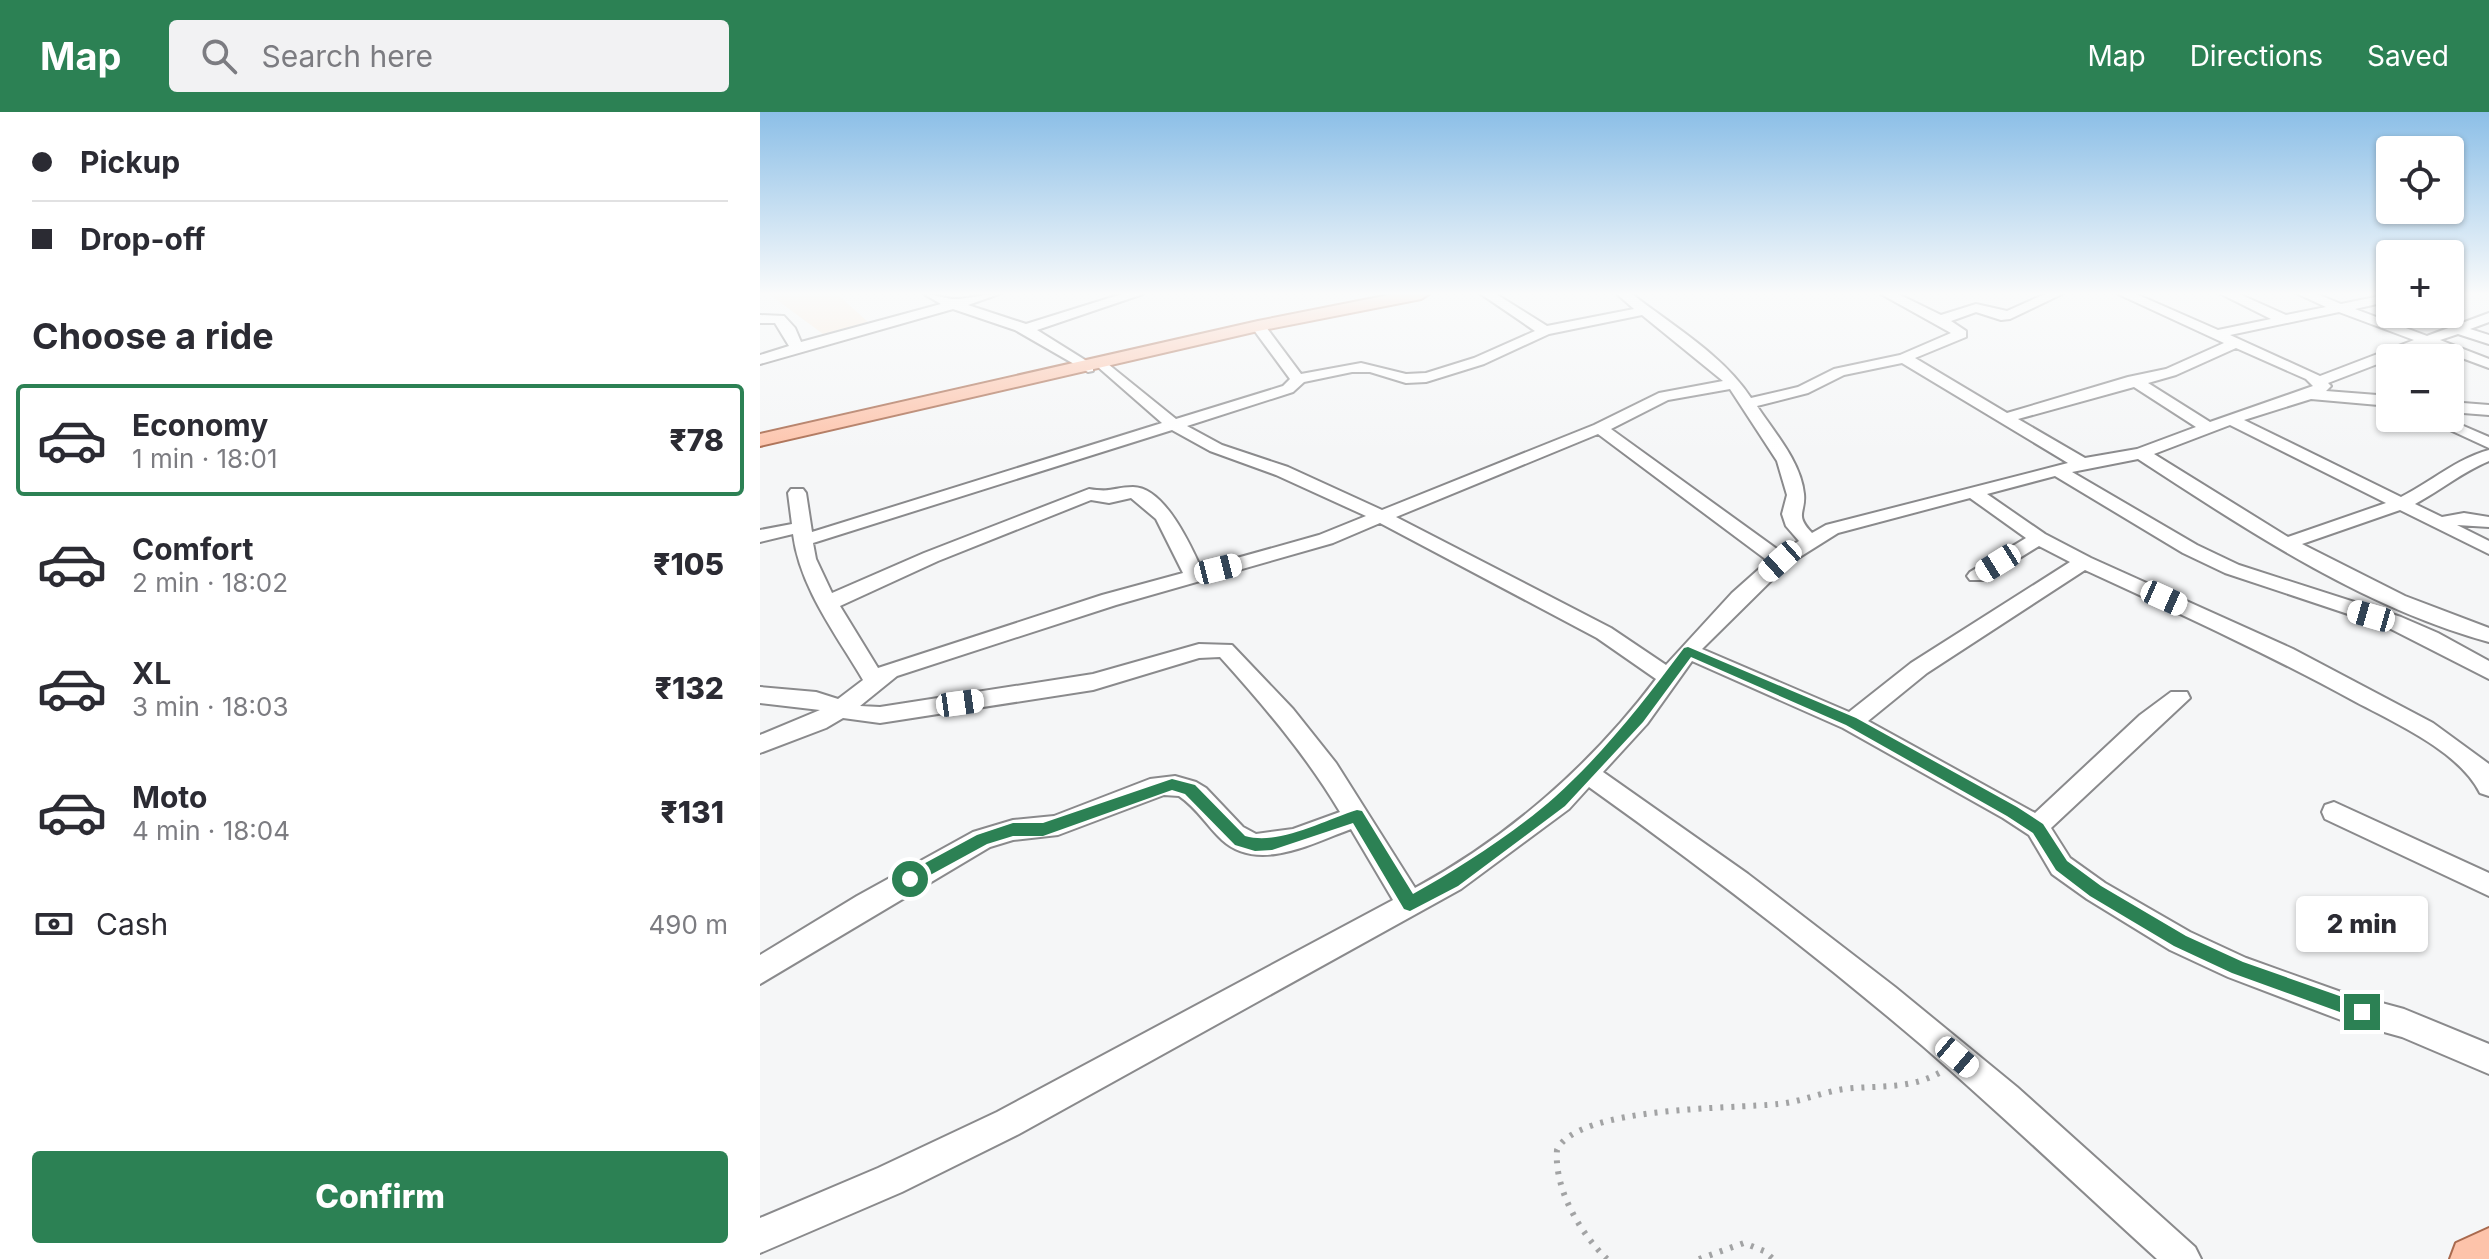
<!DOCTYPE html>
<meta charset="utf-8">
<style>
:root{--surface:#fff;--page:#f2f2f3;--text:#2b2b33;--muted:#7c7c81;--line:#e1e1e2;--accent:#2c8154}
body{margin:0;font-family:Inter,sans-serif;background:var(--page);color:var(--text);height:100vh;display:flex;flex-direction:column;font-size:30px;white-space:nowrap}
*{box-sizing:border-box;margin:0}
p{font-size:26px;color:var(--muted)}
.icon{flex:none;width:44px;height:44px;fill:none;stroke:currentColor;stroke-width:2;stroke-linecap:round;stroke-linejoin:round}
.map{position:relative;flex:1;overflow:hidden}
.drawer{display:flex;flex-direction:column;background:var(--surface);width:760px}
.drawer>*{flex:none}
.guide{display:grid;align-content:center;height:176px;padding:0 32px;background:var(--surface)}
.fabs{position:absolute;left:1616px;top:24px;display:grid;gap:16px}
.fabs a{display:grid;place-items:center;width:88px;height:88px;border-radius:8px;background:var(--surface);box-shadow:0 2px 6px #0004;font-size:40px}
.end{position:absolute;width:36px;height:36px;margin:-18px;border:10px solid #2c8154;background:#fff;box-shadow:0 0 0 4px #fff}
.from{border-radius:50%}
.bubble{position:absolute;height:56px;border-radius:8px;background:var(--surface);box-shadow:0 2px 6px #0004;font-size:26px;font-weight:800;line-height:56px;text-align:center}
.car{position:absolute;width:24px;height:48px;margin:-24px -12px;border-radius:10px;box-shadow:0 0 6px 2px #0007;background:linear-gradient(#fff 24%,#345 0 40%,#fff 0 76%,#345 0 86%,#fff 0)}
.guide b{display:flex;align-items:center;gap:28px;height:76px;font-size:30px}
.guide b+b{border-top:2px solid var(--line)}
.guide i{width:20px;height:20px;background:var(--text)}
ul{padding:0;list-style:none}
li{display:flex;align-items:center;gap:24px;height:112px;margin:0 16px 12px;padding:0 16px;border:4px solid transparent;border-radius:8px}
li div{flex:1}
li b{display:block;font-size:30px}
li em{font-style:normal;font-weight:800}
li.current{border-color:var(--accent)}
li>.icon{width:72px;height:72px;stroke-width:1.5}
h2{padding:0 32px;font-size:36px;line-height:96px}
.pay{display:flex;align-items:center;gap:20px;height:88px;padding:0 32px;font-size:30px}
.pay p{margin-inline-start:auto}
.primary-button{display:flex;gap:16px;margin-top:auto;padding:16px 32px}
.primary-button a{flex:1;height:92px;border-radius:8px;background:var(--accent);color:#fff;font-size:32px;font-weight:800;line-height:92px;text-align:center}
header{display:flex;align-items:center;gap:48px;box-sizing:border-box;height:112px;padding:0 40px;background:var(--accent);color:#fff}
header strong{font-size:38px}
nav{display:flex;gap:44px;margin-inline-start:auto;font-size:28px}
.search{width:560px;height:72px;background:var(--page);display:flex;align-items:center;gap:20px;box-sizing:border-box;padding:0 28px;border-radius:8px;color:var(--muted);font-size:30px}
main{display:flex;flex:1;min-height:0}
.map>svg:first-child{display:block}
</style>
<header>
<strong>Map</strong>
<div class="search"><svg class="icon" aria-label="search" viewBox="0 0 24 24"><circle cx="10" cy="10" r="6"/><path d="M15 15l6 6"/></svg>Search here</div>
<nav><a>Map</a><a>Directions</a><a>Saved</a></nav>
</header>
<main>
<section class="drawer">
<div class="guide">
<b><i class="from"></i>Pickup</b>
<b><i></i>Drop-off</b>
</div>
<h2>Choose a ride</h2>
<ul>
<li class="current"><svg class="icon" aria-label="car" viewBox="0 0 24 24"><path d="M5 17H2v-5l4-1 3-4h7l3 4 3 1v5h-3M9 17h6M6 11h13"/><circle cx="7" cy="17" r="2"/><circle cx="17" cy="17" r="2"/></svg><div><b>Economy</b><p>1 min · 18:01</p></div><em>₹78</em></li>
<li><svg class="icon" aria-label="car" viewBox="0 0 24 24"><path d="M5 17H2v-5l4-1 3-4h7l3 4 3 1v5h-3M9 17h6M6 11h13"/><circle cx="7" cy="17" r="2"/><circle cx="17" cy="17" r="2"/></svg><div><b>Comfort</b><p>2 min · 18:02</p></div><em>₹105</em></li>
<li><svg class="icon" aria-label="car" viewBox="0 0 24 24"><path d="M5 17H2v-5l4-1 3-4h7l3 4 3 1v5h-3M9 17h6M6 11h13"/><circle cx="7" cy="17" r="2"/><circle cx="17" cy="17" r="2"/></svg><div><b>XL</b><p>3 min · 18:03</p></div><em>₹132</em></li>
<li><svg class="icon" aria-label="car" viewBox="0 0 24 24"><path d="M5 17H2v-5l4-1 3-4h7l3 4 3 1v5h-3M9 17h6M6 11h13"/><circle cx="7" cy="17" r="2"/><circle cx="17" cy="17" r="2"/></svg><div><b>Moto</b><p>4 min · 18:04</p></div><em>₹131</em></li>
</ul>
<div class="pay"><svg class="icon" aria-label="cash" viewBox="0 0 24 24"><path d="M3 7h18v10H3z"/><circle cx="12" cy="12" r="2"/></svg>Cash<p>490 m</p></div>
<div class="primary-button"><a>Confirm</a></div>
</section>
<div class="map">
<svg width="1729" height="1147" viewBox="0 0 1729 1147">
<rect width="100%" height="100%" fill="#f5f6f7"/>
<path fill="#fbe8d7" d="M9,182h68l31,28 -45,12z"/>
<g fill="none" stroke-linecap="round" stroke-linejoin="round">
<g stroke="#8a8a8c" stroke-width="4">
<path id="minor" d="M164,182c11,0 23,6 34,5 14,-1 26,-5 41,-5l-31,11 58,19 96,-30h21l-106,36 56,35v6l-5,1 -73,-42 -62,-21 -193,55v-9l29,-9 -14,-23h-15v-8l24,1 11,12 6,14 140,-38z
M721,182h15l51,32 87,-17 -17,-15h15c41,32 91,61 119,104l47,-11 36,-18 66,-14 51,-22 -70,-39h17l43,21 35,-11 31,7 38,-17h17l-52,25 -9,1 -25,-8 -25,9 15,10v6l-51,21 92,55 121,-36 38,-8 58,-26 -106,-49h18l82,36 53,-11 -50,-25h18l47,21 40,-8 -28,-13h19l24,10 49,-10v7l-35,8 72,27 62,-23v9l-19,7 19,6v9l-31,-10 -18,6 49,19v9l-62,-23 -99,38 3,3 -5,5 64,5v10l-79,-7 -67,21 157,77c30,-15 55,-38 88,-47v11c-27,11 -48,29 -74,43l27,13 22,-4 25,4v10l-32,-2 32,16v13l-89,-44 -98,34 103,52 84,32v14c-127,-35 -242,-112 -351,-183l-66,13 125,73 42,20 162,52 37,16 51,28v18l-102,-52 -162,-54 -42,-20 -128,-77 -68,18 58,40 46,24 202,91 140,74 56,41v32l-9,-3c-21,-42 -85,-70 -126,-92 -88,-48 -178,-89 -269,-131l-158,103 -59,48 167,92 105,-98 31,-23h16l3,6 -139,130 19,30 35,25 85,49 56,26 95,34 63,17 85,35v30l-87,-37 -61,-17 -113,-43 -58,-27 -83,-51 -35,-25 -23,-39 -26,-17 -160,-90 -151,-67 -45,63 -44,48 145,102 147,113 122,100 178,160 6,12h-44c-78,-71 -154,-143 -233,-212 -108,-92 -220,-178 -335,-260l-20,22 -108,80 -442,245 -117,58 -142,61v-35l118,-50 119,-56 396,-212 -42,-71c-38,14 -93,44 -129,11 -15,-14 -25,-32 -43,-44l-15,-1 -106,40 -45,5 -23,7 -230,137v-29l97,-59 116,-64 40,-12 41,-4 96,-37 25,-3 21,6 10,6 37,39 13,7 37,-5 47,-17c-34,-57 -76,-106 -120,-155l-21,1 -106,32 -213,33 -37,-5 -17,10 -66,25v-18l60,-25 -60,-7v-16l56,5 22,7 25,-19c-27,-46 -63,-92 -70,-146l-33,8v-12l32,-6 -4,-31 3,-4h12l3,4 6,39 350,-109 -64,-56v-6l5,-1 73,59 107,-33 7,-7 -39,-53 7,-4 5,1 38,51 60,-11 45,11 20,-1 48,-15 61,-27zM1579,200l75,28 -94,36 -90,-41zM882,203l81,66 -64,12 -65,32 -212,85 -94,-43 -66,-22 -35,-19 106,-34 11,-10 48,-10h18l36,11 20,-1 58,-18 65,-30zM1476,236l70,31 7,7 -103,36 -62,-39 28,-8zM1142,251l166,100 -242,62 -14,8c-18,-19 -6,-20 -8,-39 -3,-32 -30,-62 -47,-88l51,-13 36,-18zM1374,275l62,40 -59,22 -52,9 -67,-39zM970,277l47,72 10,34 -5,19 4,12 13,15 -18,11 -170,-123 57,-29zM1470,313l156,78 -98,34 -134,-83zM412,318l38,21 66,24 90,41 -47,19 -118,33c-11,-24 -37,-81 -68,-81 -19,0 -20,6 -44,2l-165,64 -92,40 -16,-34 -3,-16zM838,322l170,127 -36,32 -66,72 -55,-37 -215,-111zM371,386l25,21 27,54 -81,22 -224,73 -38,-62 98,-45 153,-61 18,3zM1210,386l56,40 -56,34 -3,4 3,4h14l55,-34 31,16 -159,101 -62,49 -147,-63 85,-84 51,-32zM620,411l217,115 59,41c-64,85 -147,158 -241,209l-79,-125 -43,-54 -61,-64 -33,-1 -106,30 -213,33 -20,-1 37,-30 219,-71 217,-62z
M1690,290l39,3v10l-39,-3z
M1664,306h21l44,19v11z
M1574,690l155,71v23l-164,-77 -3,-7 3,-7z"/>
</g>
<g stroke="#a96a4e" stroke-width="4">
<path id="major" d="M634,182h35l-8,5 -163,32 -498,115v-12l498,-113z
M1729,1116v31h-39l6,-16z"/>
</g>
<path stroke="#a2a3a4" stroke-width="6" stroke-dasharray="3 8" stroke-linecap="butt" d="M847,1147c-27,-26 -53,-70 -50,-109 20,-44 176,-41 221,-46 23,-2 44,-12 66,-15 33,-4 64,1 95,-16
M939,1147l45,-16 20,8 9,8"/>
<use href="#minor" fill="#fff" fill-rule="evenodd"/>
<use href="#major" fill="#fdc3aa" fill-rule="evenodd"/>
</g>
<linearGradient id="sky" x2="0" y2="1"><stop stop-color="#8cbfe7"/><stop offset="0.53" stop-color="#fafbfb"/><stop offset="1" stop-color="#fafbfb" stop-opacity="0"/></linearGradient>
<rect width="1729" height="343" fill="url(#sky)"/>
<path fill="#2c8154" d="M928,535l168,71 161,89 26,17 24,37 34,25 85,50 57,26 125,44 3,6 -3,5 -6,3 -130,-47 -58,-27 -84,-50 -34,-26 -23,-37 -26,-17 -161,-91 -155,-68 -48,65 -78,84 -107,80 -48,25 -6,-2 -51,-86 -81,27 -17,1 -20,-6 -50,-51 -13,-4 -129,46h-30l-26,8 -77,42 -7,-7 2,-5 72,-39 36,-12h30l129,-44 23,6 50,51c34,10 79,-16 112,-26l5,1 51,83c44,-24 104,-63 142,-97 49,-44 90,-97 129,-149z"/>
</svg>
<div class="fabs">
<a><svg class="icon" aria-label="locate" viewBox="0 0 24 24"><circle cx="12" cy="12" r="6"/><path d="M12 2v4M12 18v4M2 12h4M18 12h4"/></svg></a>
<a>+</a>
<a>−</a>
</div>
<i class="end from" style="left:150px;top:767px"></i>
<i class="end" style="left:1602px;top:900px"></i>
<div class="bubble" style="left:1536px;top:784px;width:132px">2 min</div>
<i class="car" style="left:1020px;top:449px;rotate:228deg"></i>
<i class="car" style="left:1238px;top:451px;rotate:238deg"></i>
<i class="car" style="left:458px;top:457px;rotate:76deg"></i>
<i class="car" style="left:1404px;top:486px;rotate:114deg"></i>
<i class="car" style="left:1611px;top:504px;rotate:286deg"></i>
<i class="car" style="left:200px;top:591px;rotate:82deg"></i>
<i class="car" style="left:1197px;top:945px;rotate:130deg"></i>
</div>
</main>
